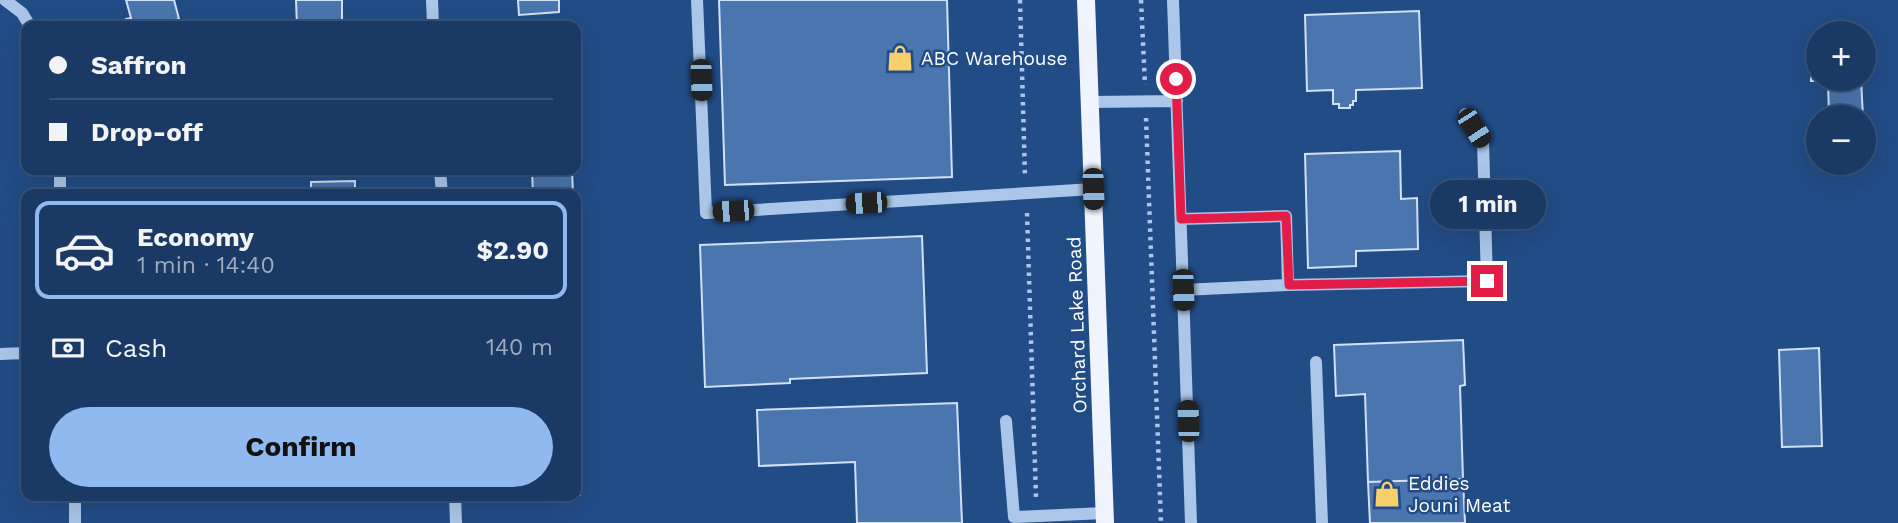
<!DOCTYPE html>
<meta charset="utf-8">
<style>
:root{--surface:#1a3964;--page:#27446d;--text:#f1f3f6;--muted:#9facbf;--line:#385378;--accent:#90b9f0}
body{margin:0;font-family:"Work Sans",sans-serif;background:var(--page);color:var(--text);height:100vh;display:flex;flex-direction:column;font-size:26px;white-space:nowrap}
*{box-sizing:border-box;margin:0}
p{font-size:23px;color:var(--muted)}
.icon{flex:none;width:38px;height:38px;fill:none;stroke:currentColor;stroke-width:2;stroke-linecap:round;stroke-linejoin:round}
.map{position:relative;flex:1;overflow:hidden}
.sheet{position:absolute;left:21px;top:189px;width:560px;height:312px;display:flex;flex-direction:column;background:var(--surface);border-radius:14px;box-shadow:0 7px 28px #0002,0 0 0 2px var(--line)}
.sheet>*{flex:none}
.banner{position:absolute;left:21px;top:21px;width:560px;height:154px;border-radius:14px;box-shadow:0 7px 28px #0002,0 0 0 2px var(--line);display:grid;align-content:center;height:154px;padding:0 28px;background:var(--surface)}
.fabs{position:absolute;left:1806px;top:21px;display:grid;gap:14px}
.fabs a{display:grid;place-items:center;width:70px;height:70px;border-radius:50%;background:var(--surface);box-shadow:0 7px 28px #0002,0 0 0 2px var(--line);font-size:35px}
.end{position:absolute;width:32px;height:32px;margin:-16px;border:9px solid #e11d48;background:#fff;box-shadow:0 0 0 4px #fff}
.from{border-radius:50%}
.bubble{position:absolute;height:49px;border-radius:24px;background:var(--surface);box-shadow:0 7px 28px #0002,0 0 0 2px var(--line);font-size:23px;font-weight:700;line-height:49px;text-align:center}
.car{position:absolute;width:21px;height:42px;margin:-21px -10px;border-radius:9px;box-shadow:0 0 5px 2px #0007;background:linear-gradient(#222 24%,#8ab4d8 0 40%,#222 0 76%,#8ab4d8 0 86%,#222 0)}
.banner b{display:flex;align-items:center;gap:24px;height:66px;font-size:26px}
.banner b+b{border-top:2px solid var(--line)}
.banner i{width:18px;height:18px;background:var(--text)}
ul{padding:12px 0 0;list-style:none}
li{display:flex;align-items:center;gap:21px;height:98px;margin:0 14px 10px;padding:0 14px;border:4px solid var(--line);border-radius:14px}
li div{flex:1}
li b{display:block;font-size:26px}
li em{font-style:normal;font-weight:700}
li.on{border-color:var(--accent)}
li>.icon{width:63px;height:63px;stroke-width:1.5}
.pay{display:flex;align-items:center;gap:18px;height:77px;padding:0 28px;font-size:26px}
.pay p{margin-inline-start:auto}
.primary-button{display:flex;gap:14px;margin-top:auto;padding:14px 28px}
.primary-button a{flex:1;height:80px;border-radius:42px;background:var(--accent);color:#111;font-size:28px;font-weight:700;line-height:80px;text-align:center}
.map>svg:first-child{display:block}
</style>
<div class="map">
<svg width="1898" height="523" viewBox="0 0 1898 523">
<rect width="100%" height="100%" fill="#224c86"/>
<path fill="#4a75ae" stroke="#d0e1f7" stroke-width="2" d="M126,0h48l5,19 -27,7h-24l-2,-7 5,-1z
M296,0h46v26h-45z
M518,0h41v12l-40,3z
M719,0h228l5,177 -227,8z
M1419,11l3,77 -66,2v11h-3v4h-3v3h-11v-4h-6v-14l-26,1 -2,-76z
M1811,53h7v26h43l2,38h-34l-1,-36h-17z
M1400,151l1,48 16,-1 1,51 -62,2v15l-48,2 -3,-114z
M572,170l1,24h-40l-1,-23z
M355,181v13h-44v-12z
M186,190v4h-44v-3z
M922,236l5,137 -137,6v4l-85,4 -5,-142z
M576,291l3,97h-3z
M1463,340l2,45 -5,1 3,93 -95,3 -3,-88 -29,2 -2,-51z
M1819,348l3,98 -40,1 -3,-97z
M576,397l4,98h-4z
M957,403l5,120h-105l-2,-61 -96,4 -2,-56z
M1463,479l2,44h-95l-2,-41z"/>
<g fill="none" stroke-linecap="round" stroke-linejoin="round">
<path stroke="#abc6e9" stroke-width="4.5" stroke-dasharray="3.5 5" stroke-linecap="butt" d="M1020,0l5,176
M1141,0l4,85
M1146,118l15,405
M1027,213l9,285"/>
<path stroke="#abc6e9" stroke-width="12" d="M5,0l17,13 8,13
M432,0l1,26
M697,0l9,213 387,-24
M1173,0l18,523
M1089,102l88,-1
M60,170v24
M440,170l2,24
M1181,219l105,-3 2,69
M1183,290l105,-5 199,-4 -4,-140 -18,-27
M0,354l26,-1
M1316,362l6,161
M1006,421l8,96 91,-4
M75,495v28
M455,495l1,28"/>
<path stroke="#eff4fe" stroke-width="18" d="M1086,0l19,523"/>
</g>
<g fill="none" stroke-linecap="round" stroke-linejoin="round">
<path stroke="#e11d48" stroke-width="9" d="M1176,79l5,140 105,-3 3,69 198,-4"/>
</g>
<defs>
<g id="shop-bare" transform="scale(2.1)"><path d="M-5-2.5h2.3a2.7 3.5 0 0 1 5.4 0H5L5.5 6h-11ZM-1.5-2.5h3a1.5 2.3 0 0 0-3 0Z" fill="#f6d06d" stroke="#224c86" stroke-width="2.5" paint-order="stroke"/></g>
</defs>
<g fill-rule="evenodd">
<use href="#shop-bare" x="900" y="58"/>
<use href="#shop-bare" x="1387" y="494"/>
</g>
<g text-anchor="middle" dominant-baseline="central" stroke-width="5" stroke-linejoin="round" paint-order="stroke">
<g font-size="19" fill="#fff" stroke="#224c86" text-anchor="start">
<text x="921" y="58">ABC Warehouse</text>
<text x="1408" y="483">Eddies<tspan x="1408" dy="22">Jouni Meat</tspan></text>
</g>
<g font-size="19" fill="#fff" stroke="#224c86">
<text transform="translate(1077 325) rotate(-92)">Orchard Lake Road</text>
</g>
</g>
</svg>
<div class="fabs">
<a>+</a>
<a>−</a>
</div>
<i class="end from" style="left:1176px;top:79px"></i>
<i class="end" style="left:1487px;top:281px"></i>
<div class="bubble" style="left:1430px;top:180px;width:116px">1 min</div>
<i class="car" style="left:701px;top:80px;rotate:178deg"></i>
<i class="car" style="left:1474px;top:128px;rotate:147deg"></i>
<i class="car" style="left:1093px;top:189px;rotate:178deg"></i>
<i class="car" style="left:866px;top:203px;rotate:267deg"></i>
<i class="car" style="left:733px;top:211px;rotate:267deg"></i>
<i class="car" style="left:1183px;top:290px;rotate:178deg"></i>
<i class="car" style="left:1188px;top:421px;rotate:358deg"></i>
<div class="banner">
<b><i class="from"></i>Saffron</b>
<b><i></i>Drop-off</b>
</div>
<section class="sheet">
<ul>
<li class="on"><svg class="icon" aria-label="car" viewBox="0 0 24 24"><path d="M5 17H2v-5l4-1 3-4h7l3 4 3 1v5h-3M9 17h6M6 11h13"/><circle cx="7" cy="17" r="2"/><circle cx="17" cy="17" r="2"/></svg><div><b>Economy</b><p>1 min · 14:40</p></div><em>$2.90</em></li>
</ul>
<div class="pay"><svg class="icon" aria-label="cash" viewBox="0 0 24 24"><path d="M3 7h18v10H3z"/><circle cx="12" cy="12" r="2"/></svg>Cash<p>140 m</p></div>
<div class="primary-button"><a>Confirm</a></div>
</section>
</div>
